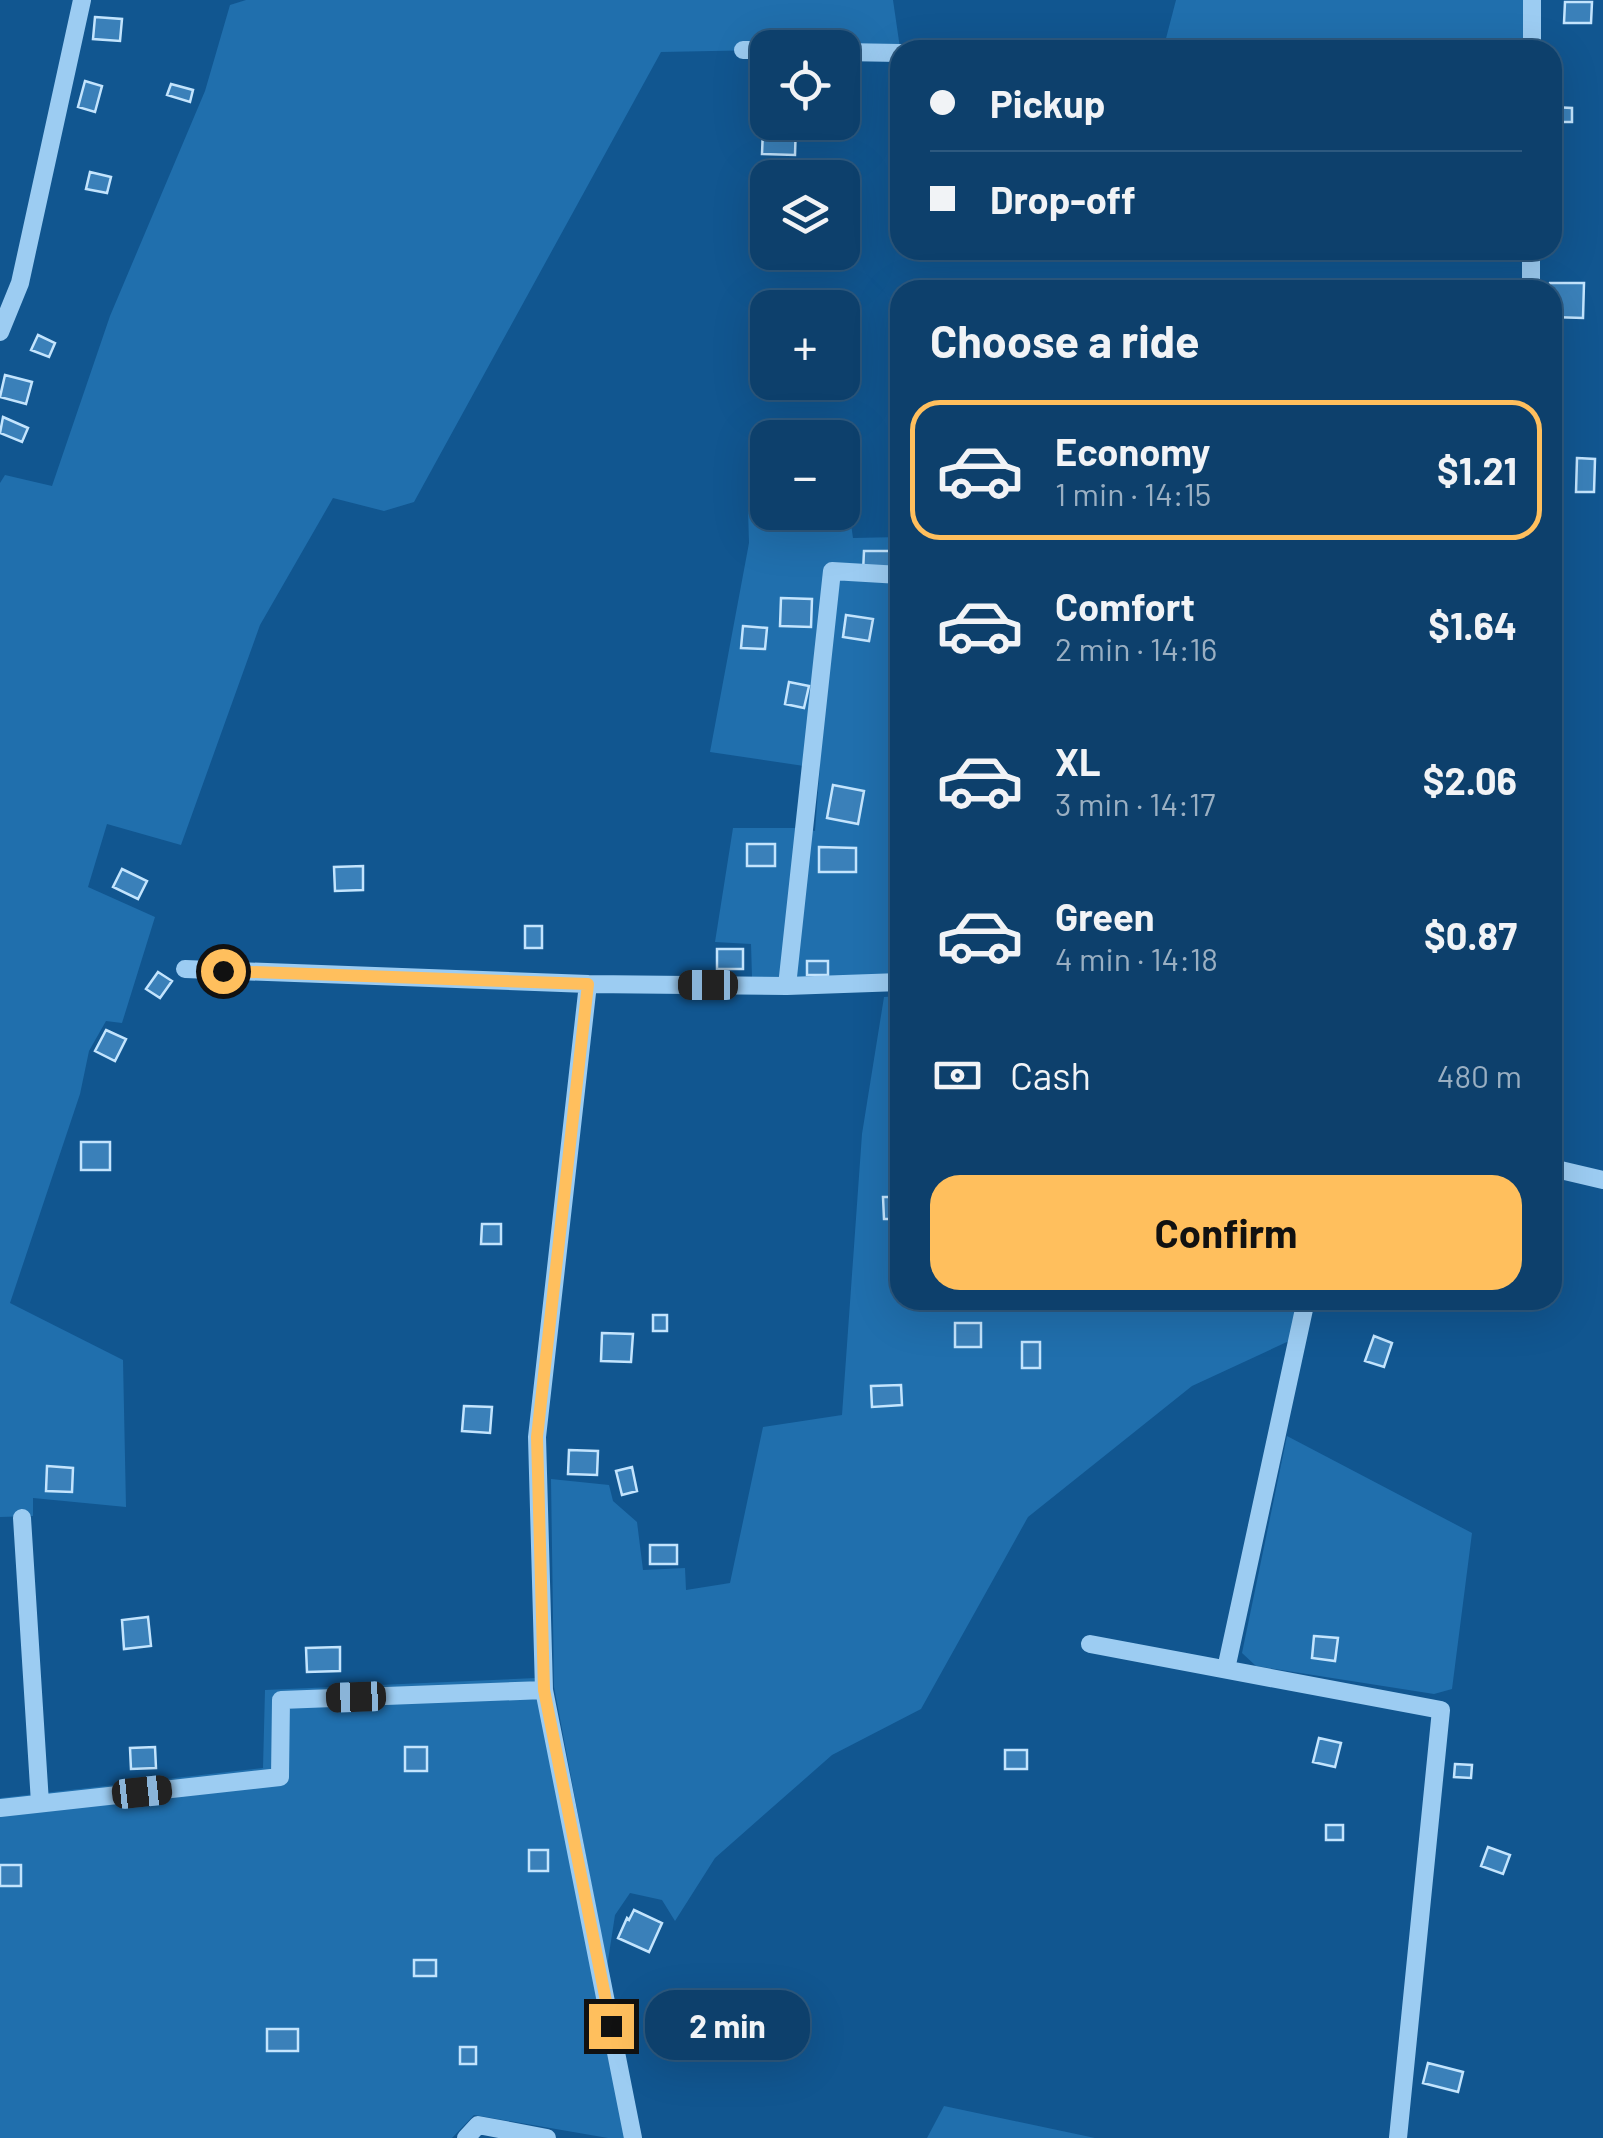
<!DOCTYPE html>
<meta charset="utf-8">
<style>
:root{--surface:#0d406c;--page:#1b4b74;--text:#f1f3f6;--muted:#9aafc2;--line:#2d597f;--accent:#ffbf5d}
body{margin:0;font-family:Barlow,sans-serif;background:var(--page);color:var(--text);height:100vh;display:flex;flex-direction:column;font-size:38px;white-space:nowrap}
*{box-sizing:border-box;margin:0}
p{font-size:32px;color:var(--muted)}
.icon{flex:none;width:55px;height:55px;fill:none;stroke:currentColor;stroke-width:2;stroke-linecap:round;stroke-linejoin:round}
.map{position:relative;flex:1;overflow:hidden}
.sheet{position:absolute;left:890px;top:280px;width:672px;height:1030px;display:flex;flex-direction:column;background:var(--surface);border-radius:30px;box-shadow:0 10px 40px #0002,0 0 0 2px var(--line)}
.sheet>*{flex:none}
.guide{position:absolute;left:890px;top:40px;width:672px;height:220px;border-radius:30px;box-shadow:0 10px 40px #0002,0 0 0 2px var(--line);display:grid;align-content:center;height:220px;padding:0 40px;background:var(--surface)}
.tools{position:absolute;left:750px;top:30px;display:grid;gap:20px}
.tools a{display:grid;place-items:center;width:110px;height:110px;border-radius:20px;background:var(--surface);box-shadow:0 10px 40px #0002,0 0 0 2px var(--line);font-size:50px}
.end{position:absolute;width:45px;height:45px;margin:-22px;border:12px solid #ffbf5d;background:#111;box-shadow:0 0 0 5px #111}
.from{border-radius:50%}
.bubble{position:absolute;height:70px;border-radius:30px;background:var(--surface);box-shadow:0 10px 40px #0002,0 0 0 2px var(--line);font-size:32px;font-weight:700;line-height:70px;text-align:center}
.car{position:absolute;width:30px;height:60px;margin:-30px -15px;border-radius:12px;box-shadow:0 0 8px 2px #0007;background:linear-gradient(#222 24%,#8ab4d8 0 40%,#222 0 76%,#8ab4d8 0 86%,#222 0)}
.guide b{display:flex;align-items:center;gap:35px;height:95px;font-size:38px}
.guide b+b{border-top:2px solid var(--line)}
.guide i{width:25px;height:25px;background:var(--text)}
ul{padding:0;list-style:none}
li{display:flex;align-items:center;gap:30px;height:140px;margin:0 20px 15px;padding:0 20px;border:5px solid transparent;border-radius:30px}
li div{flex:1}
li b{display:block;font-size:38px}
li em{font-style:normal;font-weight:700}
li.current{border-color:var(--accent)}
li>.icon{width:90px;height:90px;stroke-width:1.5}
h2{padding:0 40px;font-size:45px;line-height:120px}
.pay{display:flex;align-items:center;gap:25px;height:110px;padding:0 40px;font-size:38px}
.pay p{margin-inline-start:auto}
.action{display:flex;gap:20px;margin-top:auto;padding:20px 40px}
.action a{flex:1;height:115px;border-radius:30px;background:var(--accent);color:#111;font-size:40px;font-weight:700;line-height:115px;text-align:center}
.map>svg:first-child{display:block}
</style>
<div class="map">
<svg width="1603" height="2138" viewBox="0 0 1603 2138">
<rect width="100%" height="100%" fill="#115690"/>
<path fill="#206fad" d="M246,0h647l7,48h-132l-1,2 -106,2 -247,450 -30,9 -51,-13 -73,127 -79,220 -74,-21 -19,63 67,30 -33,106 -16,-2 -17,30 -9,43 -70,209 113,57 3,147 -93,-9v18l-33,1v-1034l5,-8 47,11 58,-170 95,-225 25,-86z
M1176,0h350v47l-363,3z
M748,509h19l1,3h74l1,-2h6l4,28 47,-1v439l-102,4 -46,-3 -1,-33 -36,-2 18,-114h66l16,3 5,-66 -16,1 -94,-14 39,-209z
M900,996v304h398l-9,41 -97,45 -164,131 -107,192 -89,46 -117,103 -40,63 -13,-21 -32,-7 -15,22 -8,52 -53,-280 -3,-208 58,6 4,16 24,21 6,48 42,-2 1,22 44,-7 33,-156 79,-12 20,-281 22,-137z
M1287,1436l185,97 -20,156 -18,5 -178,-28 -14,-13z
M536,1678l92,460h-20l-134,-23 -22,23h-452v-340l263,-30 2,-78z
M944,2106l151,32h-168z"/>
<path fill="#3a80b9" stroke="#c3e4fd" stroke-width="2.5" d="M1565,2h27l-1,21h-27z
M95,17l27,2 -2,22 -27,-2z
M85,81l17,5 -7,26 -17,-5z
M171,84l22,6 -3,12 -23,-7z
M1552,107l20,1v14h-20z
M767,121l1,1h28l-1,33 -33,-1 1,-25h4z
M90,172l21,5 -4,16 -21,-4z
M1550,283h34l-1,35 -31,-1v-27h-3z
M38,335l17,8 -6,14 -18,-7z
M5,375l27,7 -6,22 -26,-7z
M3,417l25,11 -6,14 -22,-9z
M1577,458l18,1 -1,33h-18z
M864,551h26v5h9l-1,15 -35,1z
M781,598l31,1 -1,28 -31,-1z
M846,615l27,4 -4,22 -26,-4z
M743,626l24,2 -2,21 -24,-1z
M789,682l20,4 -5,22 -19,-4z
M833,785l31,6 -6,33 -31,-6z
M747,844h28v22h-28z
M819,847l37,1v24h-37z
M363,866v24l-28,1 -1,-24z
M122,869l25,12 -9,18 -25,-12z
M525,926h17v22h-17z
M717,949h26v20h-26z
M807,961h21v14h-21z
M158,972l14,9 -12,17 -14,-9z
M106,1030l20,9 -11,22 -20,-10z
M81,1142h29v28h-29z
M883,1197h17v22h-16z
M482,1224h19v20h-20z
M653,1315h14v16h-14z
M955,1323h26v24h-26z
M602,1333l31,1 -2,28 -30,-1z
M1374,1336l18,7 -8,24 -19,-6z
M1022,1342h18v26h-18z
M901,1385l1,20 -30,2 -1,-21z
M464,1406l28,1 -2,26 -28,-2z
M569,1450l29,1 -1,24 -29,-1z
M47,1466l26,2 -1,24 -26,-1z
M632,1467l5,24 -15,4 -6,-24z
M650,1545h27v19h-27z
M148,1617l3,29 -27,3 -2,-29z
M1314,1636l24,2 -3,23 -23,-3z
M340,1647v24l-33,1 -1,-24z
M1319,1738l22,5 -6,24 -22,-5z
M155,1747l1,21 -25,1 -1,-21z
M405,1747h22v24h-22z
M1005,1750h22v19h-22z
M1455,1764l17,1 -1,13 -17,-1z
M1326,1825h17v15h-17z
M1488,1847l22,8 -7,19 -22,-8z
M529,1850h19v21h-19z
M0,1865h21v21h-21z
M634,1910l28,13 -13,29 -31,-14 9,-20 2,2z
M414,1960h22v16h-22z
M267,2029h31v22h-31z
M460,2047h16v17h-16z
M1428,2063l35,9 -5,20 -35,-9z"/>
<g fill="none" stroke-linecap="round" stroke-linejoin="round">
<path stroke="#9cccf2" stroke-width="18" d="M743,50h25
M1532,50v-50
M842,52l58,1
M1531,290v-40
M0,332l20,-49 62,-283
M185,969l403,15
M787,986l45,-415 68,4
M1552,1168l51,12
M22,1518l18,285
M1090,1644l351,66 -43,428
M1226,1669l80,-369
M0,1808l280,-31 1,-77 263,-10
M466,2138l12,-13 69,13
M633,2138l-89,-448 -7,-253 51,-453 199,2 113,-4"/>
</g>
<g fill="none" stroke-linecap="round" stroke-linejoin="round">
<path stroke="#ffbf5d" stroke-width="12" d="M223,971l365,13 -51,453 7,253 67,336"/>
</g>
</svg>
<div class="tools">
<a><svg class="icon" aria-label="locate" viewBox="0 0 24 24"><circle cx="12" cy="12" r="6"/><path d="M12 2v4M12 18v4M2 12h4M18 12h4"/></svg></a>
<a><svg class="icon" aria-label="layers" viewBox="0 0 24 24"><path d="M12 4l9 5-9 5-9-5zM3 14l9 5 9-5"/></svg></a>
<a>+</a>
<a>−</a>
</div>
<i class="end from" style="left:223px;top:971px"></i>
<i class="end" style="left:611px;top:2026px"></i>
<div class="bubble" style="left:645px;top:1990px;width:165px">2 min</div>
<i class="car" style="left:708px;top:985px;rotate:270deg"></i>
<i class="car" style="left:356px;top:1697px;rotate:268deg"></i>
<i class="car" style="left:142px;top:1792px;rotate:84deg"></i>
<div class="guide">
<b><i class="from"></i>Pickup</b>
<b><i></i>Drop-off</b>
</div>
<section class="sheet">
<h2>Choose a ride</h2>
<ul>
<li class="current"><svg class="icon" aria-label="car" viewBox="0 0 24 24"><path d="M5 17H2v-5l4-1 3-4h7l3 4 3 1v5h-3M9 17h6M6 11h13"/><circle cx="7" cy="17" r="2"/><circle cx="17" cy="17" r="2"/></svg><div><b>Economy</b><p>1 min · 14:15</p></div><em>$1.21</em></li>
<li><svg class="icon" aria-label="car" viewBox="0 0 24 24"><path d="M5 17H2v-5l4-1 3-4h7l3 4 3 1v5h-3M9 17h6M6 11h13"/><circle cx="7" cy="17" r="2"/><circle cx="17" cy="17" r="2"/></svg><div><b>Comfort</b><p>2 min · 14:16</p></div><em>$1.64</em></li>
<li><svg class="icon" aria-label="car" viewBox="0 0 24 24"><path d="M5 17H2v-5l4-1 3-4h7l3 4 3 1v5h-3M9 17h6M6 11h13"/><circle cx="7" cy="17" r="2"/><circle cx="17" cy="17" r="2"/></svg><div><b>XL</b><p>3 min · 14:17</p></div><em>$2.06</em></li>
<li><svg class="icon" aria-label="car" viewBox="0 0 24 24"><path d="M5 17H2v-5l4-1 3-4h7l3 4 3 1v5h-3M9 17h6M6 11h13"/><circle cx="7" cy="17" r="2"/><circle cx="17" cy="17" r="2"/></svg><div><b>Green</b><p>4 min · 14:18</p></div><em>$0.87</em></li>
</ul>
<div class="pay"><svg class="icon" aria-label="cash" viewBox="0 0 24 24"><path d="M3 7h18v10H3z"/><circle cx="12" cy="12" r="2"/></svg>Cash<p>480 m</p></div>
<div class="action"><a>Confirm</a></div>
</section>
</div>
